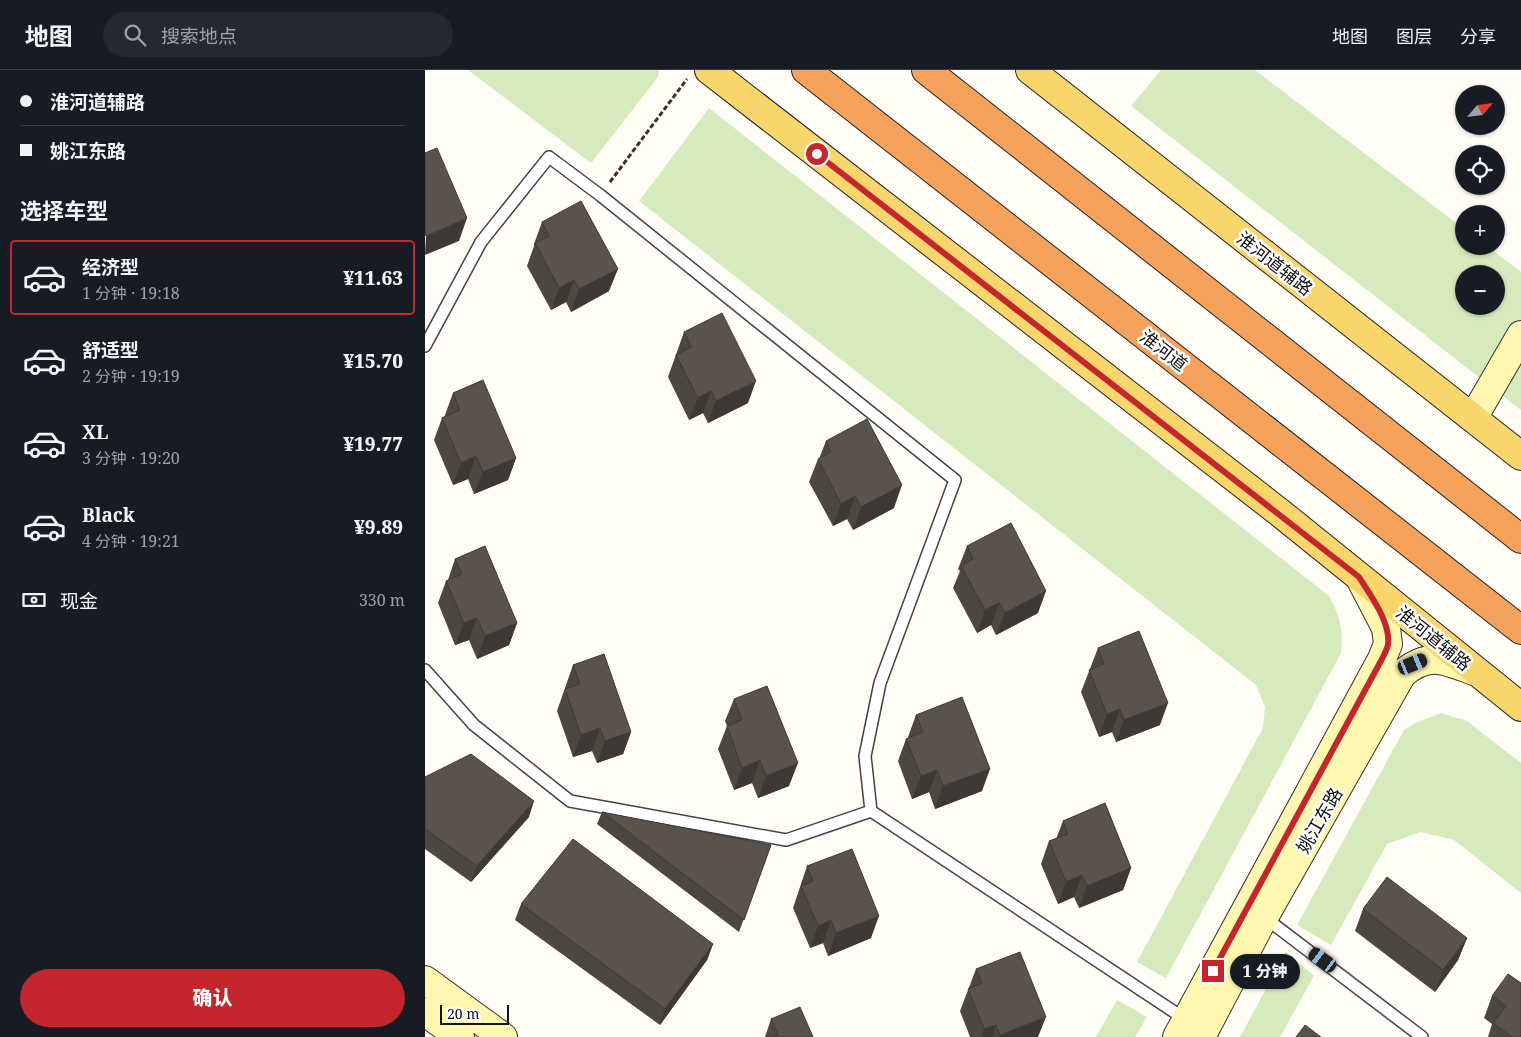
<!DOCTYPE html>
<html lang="zh">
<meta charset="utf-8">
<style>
:root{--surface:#171b24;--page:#242831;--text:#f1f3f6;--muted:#9ea1a6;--line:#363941;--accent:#c4262e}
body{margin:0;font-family:"Noto Serif","Noto Sans SC",serif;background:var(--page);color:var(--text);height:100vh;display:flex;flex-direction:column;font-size:19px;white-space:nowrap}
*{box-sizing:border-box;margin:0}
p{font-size:16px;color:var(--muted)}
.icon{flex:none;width:28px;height:28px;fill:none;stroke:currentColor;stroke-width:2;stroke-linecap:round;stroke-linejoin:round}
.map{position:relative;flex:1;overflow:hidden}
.drawer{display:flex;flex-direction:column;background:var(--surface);width:425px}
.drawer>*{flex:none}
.top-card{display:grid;align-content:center;height:110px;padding:0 20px;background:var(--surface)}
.needle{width:32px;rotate:62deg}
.tools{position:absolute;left:1030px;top:15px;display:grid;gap:10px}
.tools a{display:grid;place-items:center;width:50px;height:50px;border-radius:50%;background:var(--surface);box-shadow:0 1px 4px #0004;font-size:25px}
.scale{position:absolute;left:15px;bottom:12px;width:69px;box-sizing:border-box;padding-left:5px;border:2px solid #111;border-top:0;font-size:14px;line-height:18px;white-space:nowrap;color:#111;-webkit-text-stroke:4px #fff;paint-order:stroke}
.end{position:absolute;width:22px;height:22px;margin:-11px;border:6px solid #c4262e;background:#fff;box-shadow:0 0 0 2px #fff}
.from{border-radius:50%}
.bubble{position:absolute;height:35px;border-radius:18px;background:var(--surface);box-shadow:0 1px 4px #0004;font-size:16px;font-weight:800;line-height:35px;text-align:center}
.car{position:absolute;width:15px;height:30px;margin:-15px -8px;border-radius:6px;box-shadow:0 0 4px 1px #0007;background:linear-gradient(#222 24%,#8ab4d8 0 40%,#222 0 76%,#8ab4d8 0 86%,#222 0)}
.top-card b{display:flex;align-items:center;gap:18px;height:48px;font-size:19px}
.top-card b+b{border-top:1px solid var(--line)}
.top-card i{width:12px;height:12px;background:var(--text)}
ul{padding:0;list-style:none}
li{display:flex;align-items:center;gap:15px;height:75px;margin:0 10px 8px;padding:0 10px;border:2px solid transparent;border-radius:5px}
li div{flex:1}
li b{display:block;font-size:19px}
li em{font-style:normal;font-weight:800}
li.current{border-color:var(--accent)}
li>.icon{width:45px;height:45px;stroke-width:1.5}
h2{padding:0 20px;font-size:22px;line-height:60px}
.pay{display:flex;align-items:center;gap:12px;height:55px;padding:0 20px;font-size:19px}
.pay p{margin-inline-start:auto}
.action{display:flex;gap:10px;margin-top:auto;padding:10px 20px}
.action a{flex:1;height:58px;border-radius:30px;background:var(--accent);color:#fff;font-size:20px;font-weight:800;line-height:58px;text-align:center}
header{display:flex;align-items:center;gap:30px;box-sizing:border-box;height:70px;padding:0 25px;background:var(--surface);border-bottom:1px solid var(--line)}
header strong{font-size:24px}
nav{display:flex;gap:28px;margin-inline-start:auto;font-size:18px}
.search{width:350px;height:45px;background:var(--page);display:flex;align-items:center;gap:12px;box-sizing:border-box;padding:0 18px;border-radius:28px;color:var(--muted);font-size:19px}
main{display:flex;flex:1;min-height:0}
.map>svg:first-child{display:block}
</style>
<header>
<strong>地图</strong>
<div class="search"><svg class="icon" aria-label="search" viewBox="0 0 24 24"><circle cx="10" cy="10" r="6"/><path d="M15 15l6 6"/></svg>搜索地点</div>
<nav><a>地图</a><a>图层</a><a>分享</a></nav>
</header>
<main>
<section class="drawer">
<div class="top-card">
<b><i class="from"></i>淮河道辅路</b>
<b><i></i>姚江东路</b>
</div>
<h2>选择车型</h2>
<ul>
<li class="current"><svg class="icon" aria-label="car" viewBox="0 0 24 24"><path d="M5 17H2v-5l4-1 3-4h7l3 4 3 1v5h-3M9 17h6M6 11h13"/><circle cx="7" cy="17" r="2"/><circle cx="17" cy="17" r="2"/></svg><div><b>经济型</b><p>1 分钟 · 19:18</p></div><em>¥11.63</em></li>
<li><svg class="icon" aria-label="car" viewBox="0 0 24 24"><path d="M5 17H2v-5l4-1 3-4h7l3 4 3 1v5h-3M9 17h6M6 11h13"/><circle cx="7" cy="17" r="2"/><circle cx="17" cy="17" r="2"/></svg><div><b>舒适型</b><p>2 分钟 · 19:19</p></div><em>¥15.70</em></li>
<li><svg class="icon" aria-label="car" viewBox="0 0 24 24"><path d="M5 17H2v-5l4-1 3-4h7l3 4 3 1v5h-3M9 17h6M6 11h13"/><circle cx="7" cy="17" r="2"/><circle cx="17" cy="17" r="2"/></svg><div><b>XL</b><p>3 分钟 · 19:20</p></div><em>¥19.77</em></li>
<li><svg class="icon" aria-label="car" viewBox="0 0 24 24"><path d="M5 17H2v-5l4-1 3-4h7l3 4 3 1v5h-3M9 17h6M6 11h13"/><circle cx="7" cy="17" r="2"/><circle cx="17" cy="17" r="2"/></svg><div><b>Black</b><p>4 分钟 · 19:21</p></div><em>¥9.89</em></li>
</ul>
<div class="pay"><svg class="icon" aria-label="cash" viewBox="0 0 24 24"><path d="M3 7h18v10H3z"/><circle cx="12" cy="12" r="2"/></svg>现金<p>330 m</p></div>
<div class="action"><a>确认</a></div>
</section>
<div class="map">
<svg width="1096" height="967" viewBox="0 0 1096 967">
<rect width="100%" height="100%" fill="#fffdf5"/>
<path fill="#d5ebbd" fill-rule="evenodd" d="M43,0h191v1l-1,6 -67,86z
M736,0h94l209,159v17h23l34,26v138l-390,-304zM1039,204h32v32h-32z
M284,38l620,488c11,20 15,35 12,57l-175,325 -29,-16 126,-234 2,-21 -9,-22 -617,-484z
M1016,643l26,8 54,42v130l-67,-53 -33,-8 -34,12 -56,101 -34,-20 107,-195 11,-7z
M861,882l28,24 -34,61h-40z
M692,930l30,17 -12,20h-39z"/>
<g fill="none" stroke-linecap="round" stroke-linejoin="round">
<g stroke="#444" stroke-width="14">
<path id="lane" d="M0,276l56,-104 68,-85 51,38 355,285 -75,203 -15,73 6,55 317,210
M0,600l49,55 96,76 216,39 85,-29
M839,847l158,120"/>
</g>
<g stroke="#333" stroke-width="30">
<path id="secondary" d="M1048,348l48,-83
M0,910l78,57
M0,942l35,25
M752,967l205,-378 6,-15 -2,-16 -26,-50
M776,967l63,-120 138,-243c27,-23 42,-14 72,-3"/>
</g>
<g stroke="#222" stroke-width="30">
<path id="primary" d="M284,0l570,442 242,195
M605,0l491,386"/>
</g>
<g stroke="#222" stroke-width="30">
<path id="highway" d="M381,0l715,560
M501,0l595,469"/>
</g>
<path stroke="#333" stroke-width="3" stroke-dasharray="5 2.5" stroke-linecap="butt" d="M185,112l77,-103"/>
<use href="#lane" stroke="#fff" stroke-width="11"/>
<use href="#secondary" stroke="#fff6b0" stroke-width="28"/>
<use href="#primary" stroke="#f9d66b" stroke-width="28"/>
<use href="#highway" stroke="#f5a25d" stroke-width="28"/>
</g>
<path fill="#4d4742" d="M117,152l67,69 -38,21 -5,-10 -15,8 -24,-44 7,-20v-2z
M259,262l64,71 -40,20 -5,-10 -14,7 -21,-43z
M28,323l63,65 -8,22 -34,14 -6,-15 -15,6 -19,-45 8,-22 3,-2v-1z
M401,371l68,67 -41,22 -6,-11 -14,7 -24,-44 9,-23h1z
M542,476l71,67 -42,22 -5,-10 -14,8 -24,-45 7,-17 -2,-2z
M30,489l62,64 -8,22 -32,14 -8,-19 -14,5 -17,-42 8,-22 2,-1z
M673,578l62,77 -44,17 -4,-10 -13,5 -18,-45z
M148,595l58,67 -8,22 -26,9 -5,-12 -19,6 -16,-46z
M309,629l55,87 -31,12 -6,-15 -18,7 -16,-41 9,-23 -2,-5z
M491,645l66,76 -47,18 -6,-17 -17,7 -14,-38 8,-22 3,-1 -1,-1z
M0,707l104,40 -58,65 -46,-33z
M177,742l169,33 -32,87 -142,-108z
M638,751l68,47 -8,22 -44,18 -5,-11 -16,7 -17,-40 8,-23 7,-2z
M382,796l64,72 -43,18 -5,-13 -13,5 -17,-40z
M96,834l192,40 -6,16 -47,65 -145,-105z
M938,839l104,29 -9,22 -23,32 -80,-61z
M551,899l62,68h-68l-10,-26z
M1096,913v54h-33l4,-13 -8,-6 8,-22z
M346,949l42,18h-48z"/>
<path fill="#3f3936" d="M42,148l-8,23 -34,14 1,-19z
M193,199l-9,22 -38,21 8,-23z
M149,210l-8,22 -15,8 8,-22z
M331,311l-8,22 -40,20 8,-22z
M286,321l-8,22 -14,7 9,-22z
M51,386l-8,23 -15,6 8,-22z
M91,388l-8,22 -34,14 9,-22z
M477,415l-8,23 -41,22 8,-23z
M430,426l-8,23 -14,7 8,-22z
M621,521l-8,22 -42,22 9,-22z
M574,533l-8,22 -14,8 8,-23z
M52,548l-8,22 -14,5 9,-22z
M92,553l-8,22 -32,14 8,-23z
M743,633l-8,22 -44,17 8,-22z
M695,639l-8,23 -13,5 8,-23z
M175,658l-8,23 -19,6 8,-22z
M206,662l-8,22 -26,9 8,-22z
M335,690l-8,23 -18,7 8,-22z
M373,693l-9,23 -31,12 8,-22z
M565,699l-8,22 -47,18 8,-23z
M512,700l-8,22 -17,7 9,-23z
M109,731l-5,16 -58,65 6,-16z
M706,798l-8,22 -44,18 8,-22z
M657,805l-8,22 -16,7 8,-22z
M454,846l-8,22 -43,18 8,-23z
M406,850l-8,23 -13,5 8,-22z
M1042,868l-9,22 -23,32 8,-22z
M288,874l-6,16 -47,65 5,-16z
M621,947l-8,20h-38v-2z
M571,955l-4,12h-10l2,-8z"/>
<path fill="#5a524d" stroke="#3f3936" d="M12,78l30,70 -41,18 -1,-2v-81z
M156,131l37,68 -39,20 -5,-9 -15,8 -24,-45 14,-7 -7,-14z
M297,243l34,68 -40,20 -5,-10 -13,7 -22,-43 15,-8 -7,-15z
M58,310l33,78 -33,14 -7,-16 -15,7 -19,-45 18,-8 -7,-17z
M442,349l35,66 -41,22 -6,-11 -14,8 -23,-45 13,-7 -5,-11z
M586,453l35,68 -41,22 -6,-10 -14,7 -24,-44 12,-7 -6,-13z
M60,476l32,77 -32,13 -8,-18 -13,5 -18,-42 16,-7 -7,-15z
M714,561l29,72 -44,17 -4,-11 -13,5 -18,-44 15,-6 -6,-16z
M179,584l27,78 -26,9 -5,-13 -19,7 -16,-46 15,-5 -7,-19z
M342,616l31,77 -32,13 -6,-16 -18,8 -15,-42 15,-6 -8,-21z
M537,627l28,72 -47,17 -6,-16 -16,6 -15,-37 17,-7 -7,-17z
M46,684l63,47 -57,65 -52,-37v-52z
M680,733l26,65 -44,18 -5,-11 -16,7 -17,-41 19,-7 -5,-13z
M177,742l169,33 -27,75z
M148,769l140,105 -48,65 -144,-105z
M427,779l27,67 -43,17 -5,-13 -13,6 -17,-40 12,-5 -6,-15z
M962,807l80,61 -24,32 -80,-61z
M595,882l26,65 -46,18 -4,-10 -12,4 -16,-40 14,-6 -6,-14z
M1083,904l13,9v54h-9l-19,-14 13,-17 -14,-10z
M375,937l13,30h-40l5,-2 -7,-16z
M880,955l16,12h-25z"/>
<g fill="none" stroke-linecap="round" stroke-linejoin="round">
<path stroke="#c4262e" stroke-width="6" d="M392,84l542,423c11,18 32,45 29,68 -1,4 -4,10 -6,14l-169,312"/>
</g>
<g text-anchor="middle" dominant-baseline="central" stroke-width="5" stroke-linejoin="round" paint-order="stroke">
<g font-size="18" fill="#111" stroke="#fff">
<text transform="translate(850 193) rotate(38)">淮河道辅路</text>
<text transform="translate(739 280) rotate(38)">淮河道</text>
<text transform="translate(1009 568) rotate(39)">淮河道辅路</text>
<text transform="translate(894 750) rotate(-60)">姚江东路</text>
</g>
</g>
</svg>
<div class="tools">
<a><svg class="needle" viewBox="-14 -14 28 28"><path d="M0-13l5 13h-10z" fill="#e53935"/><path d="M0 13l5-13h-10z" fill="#9ea1a6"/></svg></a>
<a><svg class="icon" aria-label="locate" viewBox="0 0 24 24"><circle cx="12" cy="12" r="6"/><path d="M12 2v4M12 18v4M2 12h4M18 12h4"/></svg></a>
<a>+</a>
<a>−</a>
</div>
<div class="scale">20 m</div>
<i class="end from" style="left:392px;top:84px"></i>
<i class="end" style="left:788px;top:901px"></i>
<div class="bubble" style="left:805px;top:884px;width:70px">1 分钟</div>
<i class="car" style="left:988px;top:594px;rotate:68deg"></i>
<i class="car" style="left:898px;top:890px;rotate:306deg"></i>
</div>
</main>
